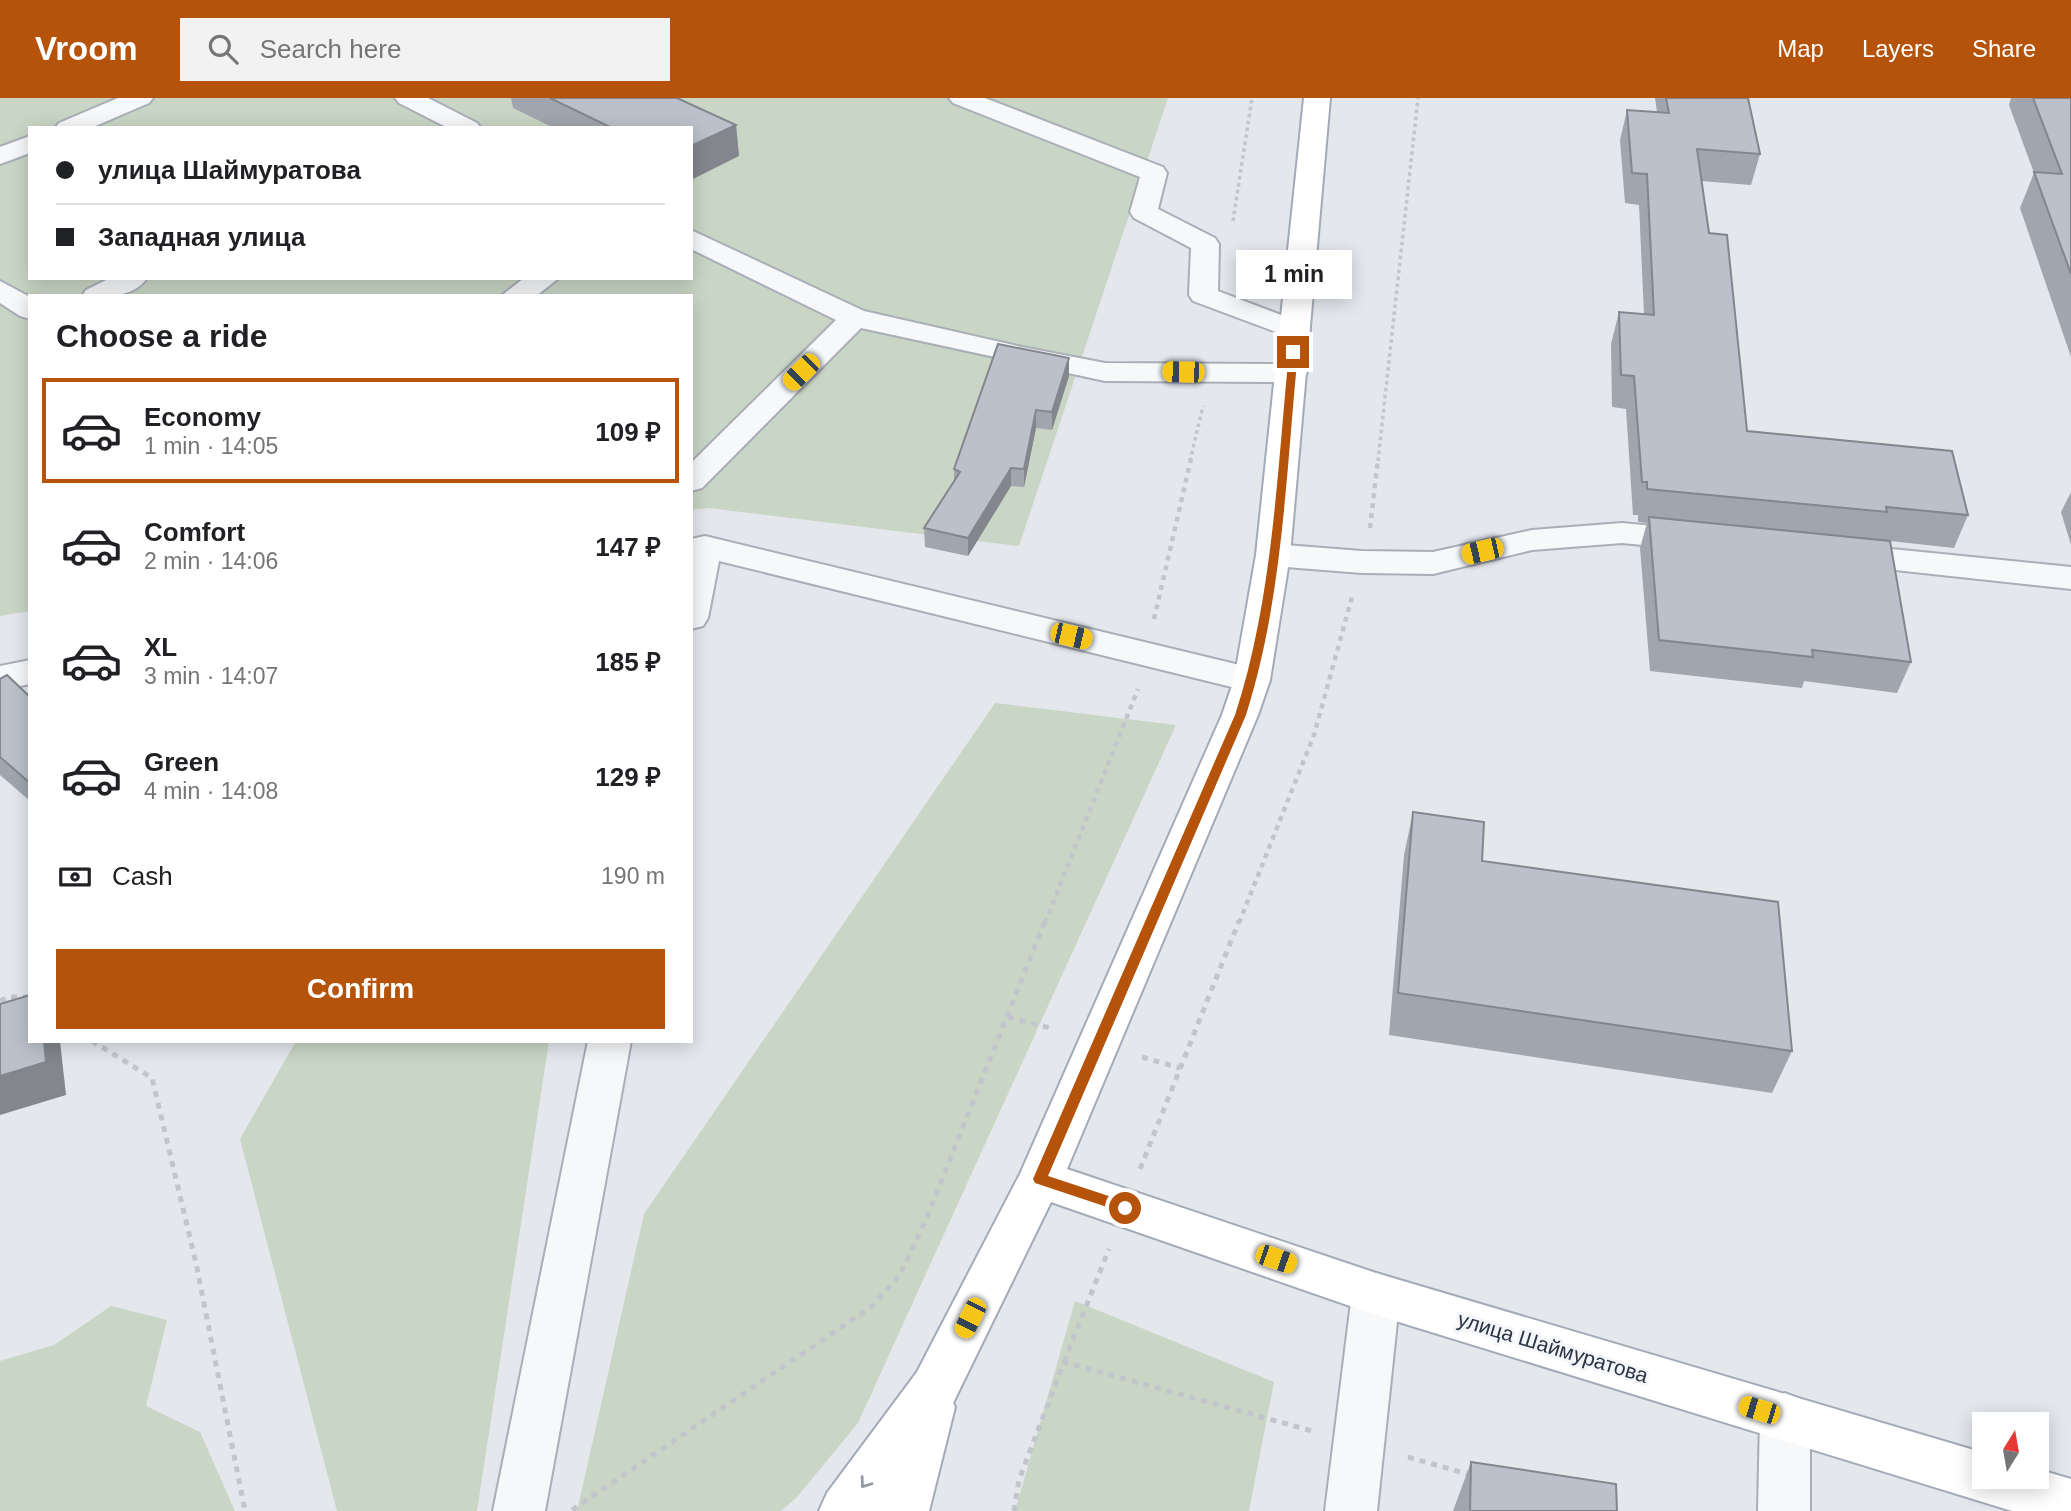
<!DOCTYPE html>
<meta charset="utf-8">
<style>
:root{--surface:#fff;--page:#f2f2f2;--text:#202124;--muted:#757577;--line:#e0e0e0;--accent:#b45309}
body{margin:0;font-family:Helvetica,sans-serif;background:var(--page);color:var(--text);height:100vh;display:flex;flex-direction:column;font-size:26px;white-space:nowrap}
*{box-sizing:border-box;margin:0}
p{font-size:23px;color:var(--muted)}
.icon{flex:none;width:38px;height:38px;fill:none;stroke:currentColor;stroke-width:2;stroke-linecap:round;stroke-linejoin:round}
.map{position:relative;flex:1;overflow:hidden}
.panel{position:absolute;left:28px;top:196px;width:665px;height:749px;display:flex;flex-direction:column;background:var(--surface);border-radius:0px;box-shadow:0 4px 18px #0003}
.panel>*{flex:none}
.banner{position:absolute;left:28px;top:28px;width:665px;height:154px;border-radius:0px;box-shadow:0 4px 18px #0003;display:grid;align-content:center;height:154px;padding:0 28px;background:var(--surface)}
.needle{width:46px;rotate:11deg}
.controls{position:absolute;left:1972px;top:1314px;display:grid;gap:14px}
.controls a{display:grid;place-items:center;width:77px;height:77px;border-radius:0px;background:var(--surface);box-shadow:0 4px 18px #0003;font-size:35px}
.end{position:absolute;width:32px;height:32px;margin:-16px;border:9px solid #b45309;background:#fff;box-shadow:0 0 0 4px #fff}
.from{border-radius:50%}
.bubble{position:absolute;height:49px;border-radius:0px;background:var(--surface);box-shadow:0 4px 18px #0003;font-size:23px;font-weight:700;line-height:49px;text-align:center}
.car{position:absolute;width:21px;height:42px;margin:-21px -10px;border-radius:9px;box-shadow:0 0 5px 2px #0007;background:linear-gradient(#f5c518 24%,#345 0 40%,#f5c518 0 76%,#345 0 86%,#f5c518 0)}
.banner b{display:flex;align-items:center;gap:24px;height:66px;font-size:26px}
.banner b+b{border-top:2px solid var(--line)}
.banner i{width:18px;height:18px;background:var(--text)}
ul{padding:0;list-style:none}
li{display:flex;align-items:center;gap:21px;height:105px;margin:0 14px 10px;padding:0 14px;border:4px solid transparent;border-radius:0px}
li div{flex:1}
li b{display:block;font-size:26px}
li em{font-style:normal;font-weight:700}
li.current{border-color:var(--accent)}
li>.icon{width:63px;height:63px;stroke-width:1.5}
h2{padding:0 28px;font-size:32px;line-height:84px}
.pay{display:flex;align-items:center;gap:18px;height:77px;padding:0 28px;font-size:26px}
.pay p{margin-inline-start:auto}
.button{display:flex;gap:14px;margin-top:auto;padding:14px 28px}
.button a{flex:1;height:80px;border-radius:0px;background:var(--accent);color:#fff;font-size:28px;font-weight:700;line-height:80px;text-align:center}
header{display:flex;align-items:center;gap:42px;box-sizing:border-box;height:98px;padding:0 35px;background:var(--accent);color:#fff}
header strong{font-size:33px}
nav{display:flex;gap:38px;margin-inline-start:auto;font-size:24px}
.search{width:490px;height:63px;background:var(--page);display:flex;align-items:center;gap:18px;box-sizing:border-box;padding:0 24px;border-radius:0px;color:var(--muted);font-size:26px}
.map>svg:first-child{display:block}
</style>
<header>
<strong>Vroom</strong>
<div class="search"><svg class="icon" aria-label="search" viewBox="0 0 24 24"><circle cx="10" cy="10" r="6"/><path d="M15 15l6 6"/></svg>Search here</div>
<nav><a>Map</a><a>Layers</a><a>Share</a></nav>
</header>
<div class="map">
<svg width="2071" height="1413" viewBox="0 0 2071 1413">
<rect width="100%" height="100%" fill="#e4e7ec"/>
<path fill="#c9d6c5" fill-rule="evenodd" d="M0,0h1168l-149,448 -311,-38 -17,2v-214h-661v315l-30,5zM30,30h661v150h-661z
M995,605l181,22 -318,698 -61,74 -16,14h-204l67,-297z
M296,943h253l-72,470h-140l-97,-372z
M1075,1203l199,81 -25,129h-234z
M111,1208l56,14 -21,86 54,26 35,79h-235v-150l54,-16z"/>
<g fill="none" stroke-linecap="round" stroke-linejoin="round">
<g stroke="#a9aeb7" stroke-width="4">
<path id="minor" d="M118,0h35l-4,5 -58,25h-36l4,-5z
M395,0h33l49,25 4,5h-33l-49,-25z
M949,0h36l178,69 4,6 -9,36 57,29 4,6 -1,47 87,33 5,6 -5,6 -10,3 -102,-38 -4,-6 2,-47 -57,-30 -4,-6 10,-35 -187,-74z
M30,38v17l-30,11v-17z
M691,132l173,81 158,36 83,16 187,1 11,3 4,6 -4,6 -11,3 -187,-1 -244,-53 -159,160 -11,3v-28l145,-143 -145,-71z
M110,180h37c-14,21 -43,18 -65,18l4,-6z
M524,180h35l-23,18h-35z
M0,183l30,16v22l-10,-3 -20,-13z
M1622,425l73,7 12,3 5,7 -5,7 -12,3 -73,-7 -90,7 -99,24 -71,-1 -89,-7 -12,-3 -5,-8 5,-8 12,-3 89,7 71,1 99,-22z
M705,438l547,132 13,3 5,9 -5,9 -13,3 -533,-131 -11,57 -5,8 -12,3v-90z
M1842,446l229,23v22l-241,-26 -5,-8 5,-8z
M30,562v24l-30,6v-24z
M588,943h43l-86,470h-52z
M1376,1175l17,6 7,15 -23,217h-52l27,-217 7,-15z
M1785,1295l18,7 7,17v94h-52l2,-94 7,-17z"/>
</g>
<g stroke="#a3abb8" stroke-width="4">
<path id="major" d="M1304,0h26l-40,457 -20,125 -12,35 -191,454 309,104 608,180v24h53v-8l34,10v32h-59l-636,-196 -325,-113 -98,201 2,4 -26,104h-110l8,-18 90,-121 103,-198 202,-459 12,-35 22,-125z"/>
</g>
<path stroke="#c2c5cb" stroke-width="3.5" stroke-dasharray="3.5 3.5" stroke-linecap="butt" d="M1233,123l19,-123
M1190,363l13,-55
M1378,363l40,-363"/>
<path stroke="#c2c5cb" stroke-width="4.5" stroke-dasharray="5 5" stroke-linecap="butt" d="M1370,430l8,-69
M1154,521l37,-160
M1045,825l93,-234
M1239,825l75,-188 38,-138"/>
<path stroke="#c2c5cb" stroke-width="5" stroke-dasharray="6 6" stroke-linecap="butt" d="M0,903l8,-4h22
M1008,919l42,11
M92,943l60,37 44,185 49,248
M1142,959l38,11
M1140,1071l99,-248
M1064,1264l45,-113
M1408,1359l63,18
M572,1412l299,-203 29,-32 25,-53 120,-301
M1014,1413l5,-31 45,-118 248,69"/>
<use href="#minor" fill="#f7f8fa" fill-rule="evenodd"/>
<use href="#major" fill="#fff" fill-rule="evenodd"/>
</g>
<path fill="#a1a5ae" d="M511,0h166l59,27 3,31 -48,-28h-137l-41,-20z
M1655,0h93l12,56 -9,31 -50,-4 8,52 38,198 221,84 -14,33 -64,-7 21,121 -14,31 -93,-12 -2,7 -152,-17 -10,-123 7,-25 -9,-1v-7h-5l-7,-106 -14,-2 -1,-63 8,-32 25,2 -5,-109 -14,-2 -5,-63 7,-30 30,2z
M2011,0h60v259l-51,-149 14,-35 -25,-68z
M1069,278l-17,54 -16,-2 -12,59 -13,-1 -43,70 -43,-9 -1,-19 30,-47v-12z
M2071,394v53l-10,-33z
M0,581l30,18v104l-30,-26z
M1413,714l69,49 310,190 -20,42 -383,-58 15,-180z
M1471,1364l146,49h-164z"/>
<path fill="#83868d" d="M736,27l3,31 -48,24v-34z
M1069,260v18l-17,54v-18z
M1036,312v18l-12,59v-18z
M1011,370v18l-43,70v-18z
M44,943h16l6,54 -66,20v-39z"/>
<path fill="#bbc0ca" stroke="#83868d" stroke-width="2" d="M550,0h127l59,27 -45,21v-18h-79z
M1666,0h82l12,56 -63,-5 12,84 18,2 20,196 205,20 16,64 -82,-8 1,5 -240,-23v-7h-5l-8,-106 -13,-1 -2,-63 35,3 -7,-141 -15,-1 -5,-63 42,3z
M2033,0h38v176l-37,-102 28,2z
M998,246l71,14 -17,54 -16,-2 -12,59 -13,-1 -43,70 -44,-10 36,-56 -6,-3z
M1649,419l241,24 21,121 -99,-12 1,7 -154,-17z
M7,577l23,22v86l-30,-26v-78z
M1413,714l71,10 -2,39 296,41 14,149 -394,-58z
M30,897v46h14l2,21 -46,14v-72z
M1471,1364l145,22 1,27h-147z"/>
<defs><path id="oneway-chevron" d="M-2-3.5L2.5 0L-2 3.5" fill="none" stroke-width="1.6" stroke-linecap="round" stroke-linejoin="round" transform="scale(1.75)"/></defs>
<use stroke="#959aa2" href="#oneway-chevron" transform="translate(865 1385) rotate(126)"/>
<path fill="#b45309" d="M1293,251l5,3c-12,120 -15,247 -52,363l-198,461 82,27 2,5 -7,5 -90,-30 -2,-4 202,-464c38,-116 42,-243 54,-363z"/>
<g text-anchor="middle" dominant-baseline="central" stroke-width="6" stroke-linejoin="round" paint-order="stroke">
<g font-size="21" fill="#2b3445" stroke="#f4f6f9">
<text transform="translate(1553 1249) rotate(17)">улица Шаймуратова</text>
</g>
</g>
</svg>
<div class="controls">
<a><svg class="needle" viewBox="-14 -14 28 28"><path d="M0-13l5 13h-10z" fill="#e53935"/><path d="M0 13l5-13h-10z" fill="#757577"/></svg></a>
</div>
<i class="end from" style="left:1125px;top:1110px"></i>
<i class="end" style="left:1293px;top:254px"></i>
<div class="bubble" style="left:1236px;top:152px;width:116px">1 min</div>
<i class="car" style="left:801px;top:274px;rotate:225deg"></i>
<i class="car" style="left:1183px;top:274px;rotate:271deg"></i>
<i class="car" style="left:1482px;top:453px;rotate:257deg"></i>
<i class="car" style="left:1071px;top:538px;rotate:103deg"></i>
<i class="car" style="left:1276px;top:1161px;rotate:109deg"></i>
<i class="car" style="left:970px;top:1220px;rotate:207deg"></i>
<i class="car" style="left:1759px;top:1312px;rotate:287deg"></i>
<div class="banner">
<b><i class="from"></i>улица Шаймуратова</b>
<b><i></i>Западная улица</b>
</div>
<section class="panel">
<h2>Choose a ride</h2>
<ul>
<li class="current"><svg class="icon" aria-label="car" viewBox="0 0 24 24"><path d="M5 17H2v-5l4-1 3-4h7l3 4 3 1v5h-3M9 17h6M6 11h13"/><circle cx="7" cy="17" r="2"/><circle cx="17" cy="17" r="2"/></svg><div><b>Economy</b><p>1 min · 14:05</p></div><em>109 ₽</em></li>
<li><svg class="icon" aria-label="car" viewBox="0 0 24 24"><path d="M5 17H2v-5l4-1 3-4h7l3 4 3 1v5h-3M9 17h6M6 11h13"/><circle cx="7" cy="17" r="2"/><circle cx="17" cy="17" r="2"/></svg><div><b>Comfort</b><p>2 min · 14:06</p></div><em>147 ₽</em></li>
<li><svg class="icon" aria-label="car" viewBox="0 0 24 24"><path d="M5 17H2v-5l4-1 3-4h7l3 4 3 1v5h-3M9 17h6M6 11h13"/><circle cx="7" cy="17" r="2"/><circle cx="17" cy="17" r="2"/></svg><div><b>XL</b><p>3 min · 14:07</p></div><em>185 ₽</em></li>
<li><svg class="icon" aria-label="car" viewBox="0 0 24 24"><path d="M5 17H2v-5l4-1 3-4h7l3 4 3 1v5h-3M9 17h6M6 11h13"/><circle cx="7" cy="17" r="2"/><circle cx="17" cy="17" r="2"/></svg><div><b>Green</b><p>4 min · 14:08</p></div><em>129 ₽</em></li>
</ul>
<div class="pay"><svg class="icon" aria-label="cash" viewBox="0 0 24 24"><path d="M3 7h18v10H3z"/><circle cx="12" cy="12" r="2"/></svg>Cash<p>190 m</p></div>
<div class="button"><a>Confirm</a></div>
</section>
</div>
